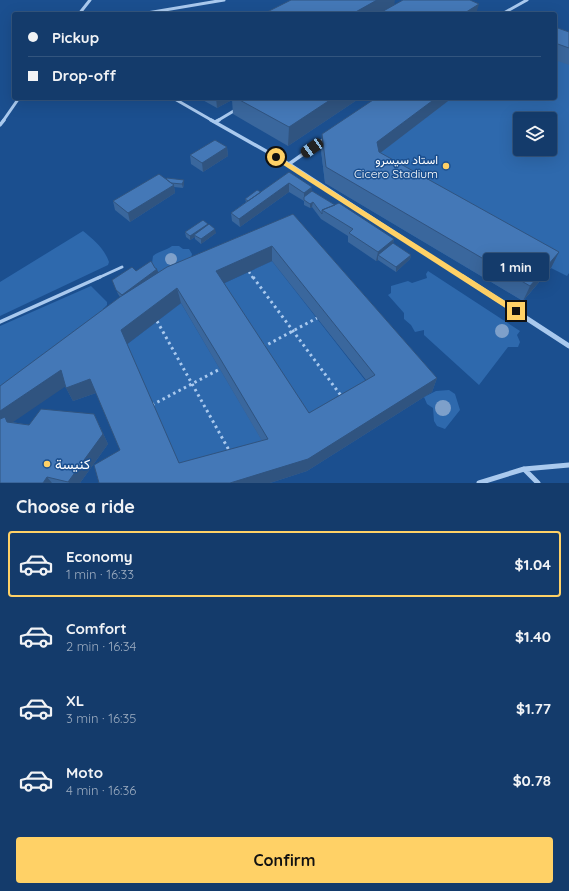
<!DOCTYPE html>
<meta charset="utf-8">
<style>
:root{--surface:#143b6b;--page:#214673;--text:#f1f3f6;--muted:#9dadc1;--line:#33557e;--accent:#ffd166}
body{margin:0;font-family:Quicksand,Vazirmatn,sans-serif;background:var(--page);color:var(--text);height:100vh;display:flex;flex-direction:column;font-size:15px;white-space:nowrap}
*{box-sizing:border-box;margin:0}
p{font-size:13px;color:var(--muted)}
.icon{flex:none;width:22px;height:22px;fill:none;stroke:currentColor;stroke-width:2;stroke-linecap:round;stroke-linejoin:round}
.map{position:relative;height:483px;overflow:hidden}
.drawer{display:flex;flex-direction:column;background:var(--surface);flex:1}
.drawer>*{flex:none}
.hud{position:absolute;left:12px;top:12px;width:545px;height:88px;border-radius:4px;box-shadow:0 4px 16px #0002,0 0 0 1px var(--line);display:grid;align-content:center;height:88px;padding:0 16px;background:var(--surface)}
.fabs{position:absolute;left:513px;top:112px;display:grid;gap:8px}
.fabs a{display:grid;place-items:center;width:44px;height:44px;border-radius:4px;background:var(--surface);box-shadow:0 4px 16px #0002,0 0 0 1px var(--line);font-size:20px}
.end{position:absolute;width:18px;height:18px;margin:-9px;border:5px solid #ffd166;background:#111;box-shadow:0 0 0 2px #111}
.from{border-radius:50%}
.bubble{position:absolute;height:28px;border-radius:4px;background:var(--surface);box-shadow:0 4px 16px #0002,0 0 0 1px var(--line);font-size:13px;font-weight:700;line-height:28px;text-align:center}
.car{position:absolute;width:12px;height:24px;margin:-12px -6px;border-radius:5px;box-shadow:0 0 3px 1px #0007;background:linear-gradient(#222 24%,#8ab4d8 0 40%,#222 0 76%,#8ab4d8 0 86%,#222 0)}
.hud b{display:flex;align-items:center;gap:14px;height:38px;font-size:15px}
.hud b+b{border-top:1px solid var(--line)}
.hud i{width:10px;height:10px;background:var(--text)}
ul{padding:0;list-style:none}
li{display:flex;align-items:center;gap:12px;height:66px;margin:0 8px 6px;padding:0 8px;border:2px solid transparent;border-radius:4px}
li div{flex:1}
li b{display:block;font-size:15px}
li em{font-style:normal;font-weight:700}
li.active{border-color:var(--accent)}
li>.icon{width:36px;height:36px;stroke-width:1.5}
h2{padding:0 16px;font-size:18px;line-height:48px}
.primary-button{display:flex;gap:8px;margin-top:auto;padding:8px 16px}
.primary-button a{flex:1;height:46px;border-radius:4px;background:var(--accent);color:#111;font-size:16px;font-weight:700;line-height:46px;text-align:center}
.map>svg:first-child{display:block}
</style>
<div class="map">
<svg width="569" height="483" viewBox="0 0 569 483">
<rect width="100%" height="100%" fill="#1b4f8f"/>
<path fill="#2e69ad" fill-rule="evenodd" d="M555,43l14,5v225l-2,3 -16,-8 -28,33 -198,-118 -4,-33 74,-52h160zM520,119h30v30h-30z
M83,231c11,9 21,17 26,31l-1,3 -108,51v-34z
M172,246h7l4,3h6l3,5 -1,4 -13,14 -22,1 -4,-10 1,-7c6,-5 12,-5 19,-10z
M272,261l100,128 -64,37 -90,-140z
M428,271l92,60 -3,4 3,7 -2,5h-10l-29,38 -55,-50v-5l-9,2 -4,-7 -7,-6v-6l-16,-18 3,-2v-7l17,-5 4,2 15,-5 -1,-4z
M91,286l16,16v3l-4,4v4l-103,74v-61z
M181,303l88,149 -86,24 -57,-131z
M449,390l6,4 5,16 -15,19 -8,-3 -3,-5 -1,-13 -6,-4 -3,-7 12,-6z"/>
<g fill="none" stroke-linecap="round" stroke-linejoin="round">
<path stroke="#a9c9ee" stroke-width="2.5" stroke-dasharray="2 3" stroke-linecap="butt" d="M249,272l4,6"/>
<path stroke="#a9c9ee" stroke-width="3" stroke-dasharray="2.5 3.5" stroke-linecap="butt" d="M253,277l89,120
M157,321l73,131
M263,347l54,-29
M152,405l68,-36"/>
<path stroke="#a9c9ee" stroke-width="3" d="M98,278l24,-11"/>
<path stroke="#a9c9ee" stroke-width="3.5" d="M0,322l100,-45"/>
<path stroke="#a9c9ee" stroke-width="3" d="M79,14l11,-14
M141,14l83,-14
M502,14l25,-14
M173,98l40,23
M3,121l16,-23
M217,121l20,-12"/>
<path stroke="#a9c9ee" stroke-width="3.5" d="M211,120l78,44 175,114
M215,122l4,-2
M0,125l4,-5
M289,164l37,-26"/>
<path stroke="#a9c9ee" stroke-width="5" d="M463,277l106,69
M524,469l14,14
M479,483l45,-14 45,-4"/>
</g>
<g fill="#7ea0ca">
<circle cx="171" cy="259" r="6"/>
<circle cx="502" cy="331" r="7"/>
<circle cx="443" cy="408" r="8"/>
</g>
<path fill="#3a679d" fill-rule="evenodd" d="M555,27l14,5v33l-14,-5z
M199,98h161l-72,48 -55,-32 -1,-14 -15,8z
M452,98l-72,55 171,115 -28,33 -198,-118 -4,-33 1,-16z
M227,147l1,9 -25,16 -12,-8 -1,-9z
M289,172l23,15v4l23,14 59,34 -1,4 18,12 -1,4 -14,13 -18,-12 -2,1 -28,-19v-6l-27,-17 -9,-12 -2,1 -6,-3v-4l-15,-9 -49,35 -8,-6 -1,-8 15,-11 -1,-3 16,-7z
M166,179l18,5 -1,4 -9,-1 1,6 -45,29 -15,-12 -2,-9z
M293,214l144,164 -5,14 -125,79 -37,12h-171l21,-33 -24,-57 -23,8 -8,-15 -53,36 17,3 65,-11 14,30 -28,39h-80v-97l120,-89 -2,-3 -6,-14 24,-9 19,-3 3,5zM272,261l94,119 -57,33 -85,-130zM181,303l81,138 -83,22 -52,-119z
M208,225l8,8 -15,11 -6,-5v-2l-5,3 -4,-3 -1,-5z"/>
<path fill="#305480" d="M377,0h18l-1,7 -13,7h-29z
M479,4l-3,10h-13z
M216,98h16v2l-15,8z
M333,98h27l-72,48 1,-19z
M436,98h16l-77,59 2,-15z
M227,147l1,9 -25,16 -1,-9z
M184,180v4l-1,4 -1,-4z
M289,183v9l-49,35 -1,-8z
M174,185l1,8 -45,29 -2,-9z
M312,187v8l-8,2v4v-8z
M313,202l-1,5 -2,1v-4z
M208,224l1,4 -15,7 1,2 -5,3v-4z
M215,229l1,4 -15,11v-5z
M394,239l-2,9 -14,7v5l-2,1 2,-9z
M272,246v15l-54,25 -2,-15z
M559,252l-8,16 -28,33 7,-15z
M411,255l-1,4 -14,13v-5z
M157,269l2,5 -36,25 -1,-4z
M177,288l4,15 -55,42 -5,-15z
M61,370l8,14 -69,47v-20z
M437,378l-5,14 -125,79 -37,12h-40z
M90,379l6,14 -23,8 -7,-13z
M94,414l14,30 -28,39h-11l-1,-1z
M47,477l5,6h-9z"/>
<path fill="#4478b7" stroke="#305480" fill-rule="evenodd" d="M291,0h86l-25,14h-89z
M403,0h67l9,4 -16,10h-85z
M555,27l14,5v16l-14,-5z
M236,98h97l-44,29z
M376,98h60l-59,44 2,10 180,100 -29,34 -204,-119 -4,-33z
M215,140l12,7 -25,16 -12,-8z
M289,172l23,15 -8,6 -15,-10 -50,36 -8,-6z
M159,174l15,11 -46,28 -15,-12z
M167,178l17,2 -2,4 -11,-1 -5,-4z
M257,190l4,2 -13,9 -3,-2z
M312,191l23,14 -13,5v4l-9,-12 -3,2 -6,-4v-3z
M339,203l55,36 -16,13 -29,-19 4,-4 -31,-19z
M293,214l144,164 -129,81 -78,24h-131l-5,-18 26,-15 -30,-71 -24,9 -5,-18 -61,41v-25l120,-89 47,-30zM272,246l103,129 -66,38 -93,-142zM177,288l41,67 50,84 -89,24 -58,-133z
M203,220l5,4 -18,12 -5,-4z
M209,224l6,5 -14,10 -7,-4z
M393,243l18,12 -15,12 -18,-12z
M151,261l4,7 2,1 -35,26 -6,-5 -4,-10 20,-13 4,4z
M41,409l53,5 9,20 -35,48 -21,-5 -4,6h-43v-64l5,-2 2,5 22,3z"/>
<path fill="#ffd166" d="M274,156h4l240,153v4h-5l-239,-154z"/>
<g fill="#ffd166" stroke="#1b4f8f" stroke-width="1.5">
<circle cx="446" cy="166" r="4"/>
<circle cx="47" cy="464" r="4"/>
</g>
<g text-anchor="middle" dominant-baseline="central" stroke-width="3" stroke-linejoin="round" paint-order="stroke">
<g font-size="12" fill="#fff" stroke="#1b4f8f" text-anchor="end">
<text x="438" y="159">استاد سيسرو<tspan x="438" dy="14">Cicero Stadium</tspan></text>
</g>
<g font-size="14" fill="#fff" stroke="#1b4f8f" text-anchor="start">
<text x="55" y="464">كنيسة</text>
</g>
</g>
</svg>
<div class="fabs">
<a><svg class="icon" aria-label="layers" viewBox="0 0 24 24"><path d="M12 4l9 5-9 5-9-5zM3 14l9 5 9-5"/></svg></a>
</div>
<i class="end from" style="left:276px;top:157px"></i>
<i class="end" style="left:516px;top:311px"></i>
<div class="bubble" style="left:483px;top:253px;width:66px">1 min</div>
<i class="car" style="left:312px;top:148px;rotate:235deg"></i>
<div class="hud">
<b><i class="from"></i>Pickup</b>
<b><i></i>Drop-off</b>
</div>
</div>
<section class="drawer">
<h2>Choose a ride</h2>
<ul>
<li class="active"><svg class="icon" aria-label="car" viewBox="0 0 24 24"><path d="M5 17H2v-5l4-1 3-4h7l3 4 3 1v5h-3M9 17h6M6 11h13"/><circle cx="7" cy="17" r="2"/><circle cx="17" cy="17" r="2"/></svg><div><b>Economy</b><p>1 min · 16:33</p></div><em>$1.04</em></li>
<li><svg class="icon" aria-label="car" viewBox="0 0 24 24"><path d="M5 17H2v-5l4-1 3-4h7l3 4 3 1v5h-3M9 17h6M6 11h13"/><circle cx="7" cy="17" r="2"/><circle cx="17" cy="17" r="2"/></svg><div><b>Comfort</b><p>2 min · 16:34</p></div><em>$1.40</em></li>
<li><svg class="icon" aria-label="car" viewBox="0 0 24 24"><path d="M5 17H2v-5l4-1 3-4h7l3 4 3 1v5h-3M9 17h6M6 11h13"/><circle cx="7" cy="17" r="2"/><circle cx="17" cy="17" r="2"/></svg><div><b>XL</b><p>3 min · 16:35</p></div><em>$1.77</em></li>
<li><svg class="icon" aria-label="car" viewBox="0 0 24 24"><path d="M5 17H2v-5l4-1 3-4h7l3 4 3 1v5h-3M9 17h6M6 11h13"/><circle cx="7" cy="17" r="2"/><circle cx="17" cy="17" r="2"/></svg><div><b>Moto</b><p>4 min · 16:36</p></div><em>$0.78</em></li>
</ul>
<div class="primary-button"><a>Confirm</a></div>
</section>
